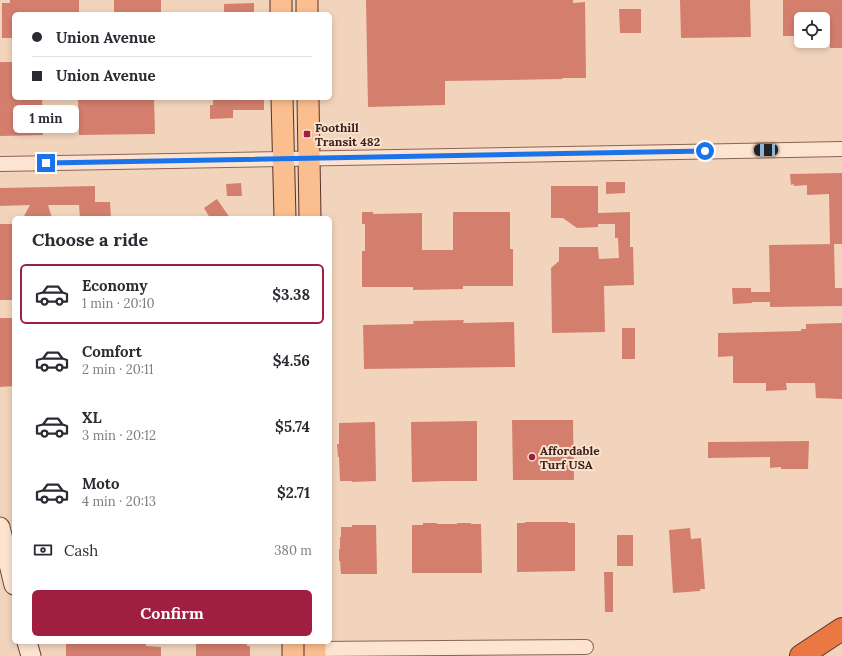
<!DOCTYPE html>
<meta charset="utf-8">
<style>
:root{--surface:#fff;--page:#f7f7f7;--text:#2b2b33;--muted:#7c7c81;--line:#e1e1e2;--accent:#a01e40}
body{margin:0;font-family:Lora,serif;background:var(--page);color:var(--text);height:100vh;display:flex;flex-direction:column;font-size:15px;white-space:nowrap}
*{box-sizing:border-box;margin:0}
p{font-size:13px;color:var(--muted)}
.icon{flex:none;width:22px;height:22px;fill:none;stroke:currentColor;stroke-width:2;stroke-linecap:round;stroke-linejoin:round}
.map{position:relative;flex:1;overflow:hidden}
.panel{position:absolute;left:12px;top:216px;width:320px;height:428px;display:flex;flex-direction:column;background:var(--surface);border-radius:6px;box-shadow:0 2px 6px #0003}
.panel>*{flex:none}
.guide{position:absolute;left:12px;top:12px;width:320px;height:88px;border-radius:6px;box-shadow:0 2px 6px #0003;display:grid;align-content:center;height:88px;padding:0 20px;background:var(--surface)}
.controls{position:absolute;left:794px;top:12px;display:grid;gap:8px}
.controls a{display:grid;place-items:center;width:36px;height:36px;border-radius:6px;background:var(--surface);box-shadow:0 2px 6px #0003;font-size:20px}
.end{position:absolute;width:18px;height:18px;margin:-9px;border:5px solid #1a73e8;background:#fff;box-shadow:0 0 0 2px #fff}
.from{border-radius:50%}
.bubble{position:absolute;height:28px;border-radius:6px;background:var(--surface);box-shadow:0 2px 6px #0003;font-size:13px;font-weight:700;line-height:28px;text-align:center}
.car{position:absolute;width:12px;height:24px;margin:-12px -6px;border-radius:5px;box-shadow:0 0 3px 1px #0007;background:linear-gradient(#222 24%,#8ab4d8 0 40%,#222 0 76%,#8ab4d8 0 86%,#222 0)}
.guide b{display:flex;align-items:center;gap:14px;height:38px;font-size:15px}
.guide b+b{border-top:1px solid var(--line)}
.guide i{width:10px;height:10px;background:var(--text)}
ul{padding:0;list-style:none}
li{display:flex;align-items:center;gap:12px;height:60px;margin:0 8px 6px;padding:0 12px;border:2px solid transparent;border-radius:6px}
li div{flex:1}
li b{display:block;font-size:15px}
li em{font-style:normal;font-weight:700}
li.selected{border-color:var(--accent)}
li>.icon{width:36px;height:36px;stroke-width:1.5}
h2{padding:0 20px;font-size:18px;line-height:48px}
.pay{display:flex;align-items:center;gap:10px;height:44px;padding:0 20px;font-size:15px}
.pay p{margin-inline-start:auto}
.cta{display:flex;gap:8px;margin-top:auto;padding:8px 20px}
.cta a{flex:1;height:46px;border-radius:6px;background:var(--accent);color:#fff;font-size:16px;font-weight:700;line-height:46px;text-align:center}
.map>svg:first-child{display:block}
</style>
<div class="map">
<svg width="842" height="656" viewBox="0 0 842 656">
<rect width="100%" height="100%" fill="#f2d4bc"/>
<path fill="#d47f6e" d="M10,0h69v14h-65v24h-12v-35h8z
M114,0h47v14h-47z
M366,0h207v3l12,-1 1,76h-24l1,1 -118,2v24l-77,2z
M680,0h70l1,37 -70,1z
M783,0h59v48h-12l-1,-12h-6v-17h-22v17h-18z
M254,3v11h-30v-10z
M619,9h22v24h-21z
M0,62h14v36h28l1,37 -43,1z
M78,98h76l1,36 -76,1z
M213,98h51v12h-31v8l-23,1v-14h3z
M842,173v71h-12l-1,-50 -22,1v-10l-13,1v-2l-3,1 -1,-11z
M606,182h19v11l-19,1z
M241,183l1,13h-15l-1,-12z
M95,186v16h15l1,16h-31l-1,-13h-31l4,13h-29l7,-13 -30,1v-18z
M551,186h47v27l32,-1v35h3l1,38 -30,1 1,46 -53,1 -1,-65 8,-7v-14h39l1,12 20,-1 -1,-20h-3v-14h-17v3l-21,1 -14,-10h-12z
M217,199l13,19h-20l-6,-10z
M362,212h11v2l49,-1v37h31v-38h57v37h3v37h-50v3l-50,1v-3h-51v-36h3v-27h-3z
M0,224h14v18h-1v13h-1l2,45h-14z
M834,244l1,44h7v18l-72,1v-5h-18v1l-19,1 -1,-16h19v4h19l-1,-47z
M0,318h14v68l-14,1z
M464,320l-1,3 51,-1 1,45 -151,2 -1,-44 51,-1 -1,-3z
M842,323v76l-26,-1 -1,-15h-29l1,7 -21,1v-8h-33v-27l-15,1v-24l83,-2v-2h5v-5z
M622,328h13v31h-13z
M512,420h61l1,60h-61z
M477,421v60h-32l-33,1 -1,-60z
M375,422l1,59 -24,1v-1h-12l-1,-24h-1l-1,-13h2v-21z
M809,441l-1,28h-27v-2l-11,1v-11l-62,1v-16z
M525,522h43v1h7v48l-58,1v-49h8z
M423,523h14v1h20v-1h14v1h10l1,49h-70v-48h11z
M352,525h24l1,49h-36l-1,-13h-1v-12h1v-12h1v-10h11z
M690,528l1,11 10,-1 4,51h-5v2l-27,2 -4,-63z
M617,535h16v31h-16z
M604,572h9v40h-8z
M98,642h48v4l15,1v9h-95v-13z
M196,642h10v1l41,-1v4h3v10h-54z"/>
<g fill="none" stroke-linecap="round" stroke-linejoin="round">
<g stroke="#8b6454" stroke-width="16">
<path id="street" d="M0,164l842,-15
M315,649l271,-2"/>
</g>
<g stroke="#6d4538" stroke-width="21">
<path id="secondary" d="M0,527l14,58
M27,642l4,14"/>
</g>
<g stroke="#583329" stroke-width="23">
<path id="primary" d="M281,0v14
M307,0v14
M282,98l3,120
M308,98l2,120
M293,642v14
M315,642v14"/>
</g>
<g stroke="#583329" stroke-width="24">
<path id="highway" d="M801,656l41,-27"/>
</g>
<use href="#street" stroke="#fce4d0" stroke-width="14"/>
<use href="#secondary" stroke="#fce4d0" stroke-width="19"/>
<use href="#primary" stroke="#fabe8f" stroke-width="21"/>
<use href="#highway" stroke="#eb7743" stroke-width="22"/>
</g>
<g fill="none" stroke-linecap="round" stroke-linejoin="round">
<path stroke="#1a73e8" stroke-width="5" d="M46,163l659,-12"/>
</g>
<g fill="#a01e40" stroke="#f9e1cd" stroke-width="1.5">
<rect x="303" y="130" width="8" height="8" rx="2"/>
<circle cx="532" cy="457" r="4"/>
</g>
<g text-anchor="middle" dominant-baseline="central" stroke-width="4" stroke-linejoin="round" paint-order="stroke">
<g font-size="12" font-weight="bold" fill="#39211a" stroke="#f9e1cd" text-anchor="start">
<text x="315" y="127">Foothill<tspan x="315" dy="14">Transit 482</tspan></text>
<text x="540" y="450">Affordable<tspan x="540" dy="14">Turf USA</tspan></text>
</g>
</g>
</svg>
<div class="controls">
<a><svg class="icon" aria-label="locate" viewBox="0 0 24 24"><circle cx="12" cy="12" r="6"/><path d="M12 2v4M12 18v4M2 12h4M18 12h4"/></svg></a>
</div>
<i class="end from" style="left:705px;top:151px"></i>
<i class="end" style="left:46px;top:163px"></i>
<div class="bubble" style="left:13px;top:105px;width:66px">1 min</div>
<i class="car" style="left:766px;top:150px;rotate:269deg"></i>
<div class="guide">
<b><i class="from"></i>Union Avenue</b>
<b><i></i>Union Avenue</b>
</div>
<section class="panel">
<h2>Choose a ride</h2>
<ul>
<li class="selected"><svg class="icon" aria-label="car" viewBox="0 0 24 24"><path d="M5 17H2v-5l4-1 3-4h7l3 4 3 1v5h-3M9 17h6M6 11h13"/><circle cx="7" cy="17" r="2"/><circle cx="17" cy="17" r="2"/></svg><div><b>Economy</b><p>1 min · 20:10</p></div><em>$3.38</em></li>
<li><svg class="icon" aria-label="car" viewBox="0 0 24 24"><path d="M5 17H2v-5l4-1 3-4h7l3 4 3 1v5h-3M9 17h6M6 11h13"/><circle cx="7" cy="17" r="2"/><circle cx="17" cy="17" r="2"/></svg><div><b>Comfort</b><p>2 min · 20:11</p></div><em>$4.56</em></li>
<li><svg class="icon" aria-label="car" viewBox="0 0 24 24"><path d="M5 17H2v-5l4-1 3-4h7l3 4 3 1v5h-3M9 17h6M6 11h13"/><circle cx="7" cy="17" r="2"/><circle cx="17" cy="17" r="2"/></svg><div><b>XL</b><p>3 min · 20:12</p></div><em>$5.74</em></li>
<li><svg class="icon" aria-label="car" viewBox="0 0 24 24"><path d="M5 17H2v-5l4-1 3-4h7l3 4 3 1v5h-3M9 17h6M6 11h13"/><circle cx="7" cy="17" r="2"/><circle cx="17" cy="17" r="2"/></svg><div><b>Moto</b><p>4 min · 20:13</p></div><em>$2.71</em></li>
</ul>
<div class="pay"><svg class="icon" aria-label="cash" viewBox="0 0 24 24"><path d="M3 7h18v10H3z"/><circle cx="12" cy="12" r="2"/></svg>Cash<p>380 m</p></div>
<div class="cta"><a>Confirm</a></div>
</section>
</div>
